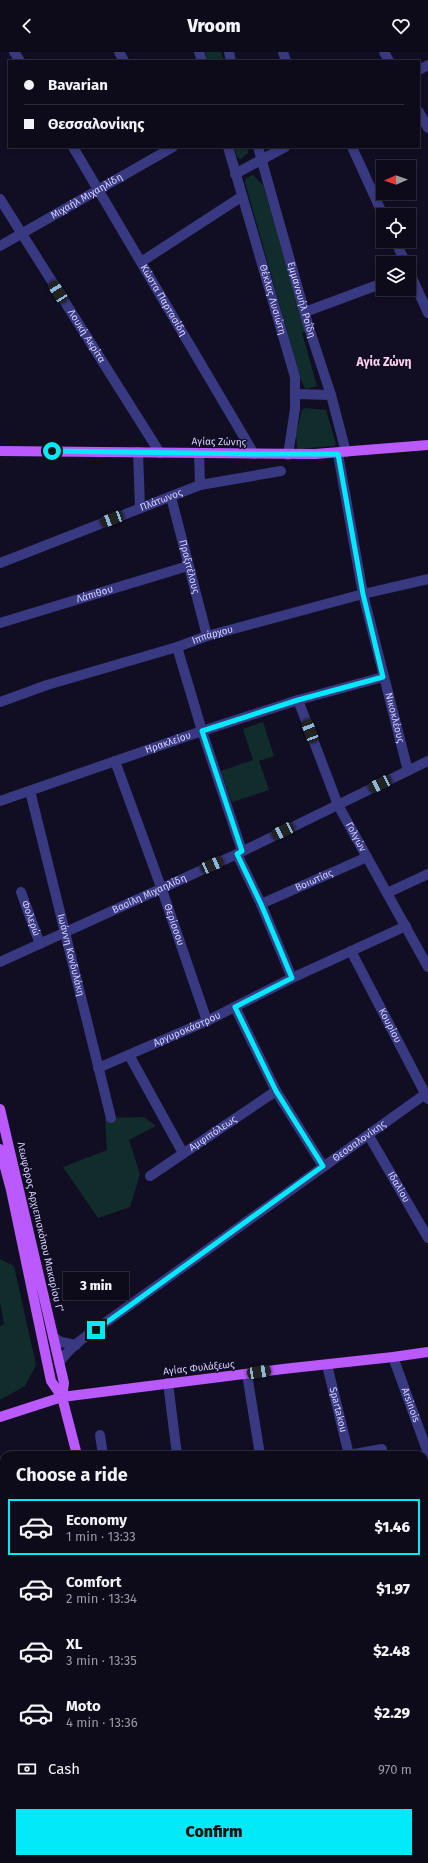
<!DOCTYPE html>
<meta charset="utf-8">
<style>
:root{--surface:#0d0a1a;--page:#1b1827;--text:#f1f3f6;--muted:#9a9aa2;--line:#2d2b39;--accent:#02e9f9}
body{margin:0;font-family:"Fira Sans",sans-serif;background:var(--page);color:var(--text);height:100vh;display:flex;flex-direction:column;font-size:15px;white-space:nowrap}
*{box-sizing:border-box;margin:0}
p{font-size:13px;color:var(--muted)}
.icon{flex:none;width:22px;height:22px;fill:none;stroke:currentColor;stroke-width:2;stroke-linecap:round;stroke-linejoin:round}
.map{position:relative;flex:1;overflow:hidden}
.details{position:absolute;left:0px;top:1399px;width:428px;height:412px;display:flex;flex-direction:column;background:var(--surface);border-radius:12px 12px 0 0;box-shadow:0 2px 6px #0003,0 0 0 1px var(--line)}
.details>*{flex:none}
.hud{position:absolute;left:8px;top:8px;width:412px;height:88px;border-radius:0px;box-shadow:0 2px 6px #0003,0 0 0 1px var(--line);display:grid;align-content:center;height:88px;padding:0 16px;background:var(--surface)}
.needle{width:26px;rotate:268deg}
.controls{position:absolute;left:376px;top:108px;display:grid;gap:8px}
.controls a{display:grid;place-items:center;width:40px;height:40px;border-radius:0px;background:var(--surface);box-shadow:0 2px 6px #0003,0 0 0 1px var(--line);font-size:20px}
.end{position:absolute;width:18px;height:18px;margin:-9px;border:5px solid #02e9f9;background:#111;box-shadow:0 0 0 2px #111}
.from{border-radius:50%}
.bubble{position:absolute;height:28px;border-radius:0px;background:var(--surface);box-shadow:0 2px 6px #0003,0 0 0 1px var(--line);font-size:13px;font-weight:800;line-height:28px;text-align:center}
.car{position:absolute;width:12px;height:24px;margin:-12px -6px;border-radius:5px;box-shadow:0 0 3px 1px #0007;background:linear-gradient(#222 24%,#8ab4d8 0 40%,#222 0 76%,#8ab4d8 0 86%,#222 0)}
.hud b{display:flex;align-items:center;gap:14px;height:38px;font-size:15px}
.hud b+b{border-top:1px solid var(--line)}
.hud i{width:10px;height:10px;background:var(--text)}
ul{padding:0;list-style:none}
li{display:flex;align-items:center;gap:12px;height:56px;margin:0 8px 6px;padding:0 8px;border:2px solid transparent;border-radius:0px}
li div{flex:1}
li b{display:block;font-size:15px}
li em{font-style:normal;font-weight:800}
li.on{border-color:var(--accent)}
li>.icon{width:36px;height:36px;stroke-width:1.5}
h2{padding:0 16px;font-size:18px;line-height:48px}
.pay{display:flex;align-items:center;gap:10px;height:44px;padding:0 16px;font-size:15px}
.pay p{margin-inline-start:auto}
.button{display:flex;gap:8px;margin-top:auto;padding:8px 16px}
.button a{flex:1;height:46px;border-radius:0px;background:var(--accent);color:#111;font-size:16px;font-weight:800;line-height:46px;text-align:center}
header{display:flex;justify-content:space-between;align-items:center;height:52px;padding:0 16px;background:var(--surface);font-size:18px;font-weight:800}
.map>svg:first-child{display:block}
</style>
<header><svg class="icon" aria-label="back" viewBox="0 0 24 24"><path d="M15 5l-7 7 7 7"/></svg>Vroom<svg class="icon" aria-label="heart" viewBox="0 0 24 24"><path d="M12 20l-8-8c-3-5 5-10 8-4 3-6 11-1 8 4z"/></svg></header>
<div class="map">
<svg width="428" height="1811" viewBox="0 0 428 1811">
<rect width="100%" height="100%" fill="#110e23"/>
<path fill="#112d2b" d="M205,0h16l3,9h-17z
M234,95h14v6l-7,6 -4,-2z
M253,123l10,10 43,146 -4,2 15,53 -12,3 -4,-9 -56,-198 1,-4z
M305,356l21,2 10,34 -2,2 -37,3 -1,-15 6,-24z
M263,670l11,34 -15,5 10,29 -37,12 -11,-31 32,-11 -10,-31z
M144,1065l12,9 -27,14 11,34 -10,33 -32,11 -35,-51 44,-17 -2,-32z
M0,1207l14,7 22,99 -11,21 -25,14v-74l4,-2 -4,-22z
M0,1476l4,2v42l-4,-2z
M424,1722l4,2v43l-4,-7z"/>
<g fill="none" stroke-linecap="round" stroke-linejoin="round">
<path stroke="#0d2648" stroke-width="3" d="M0,1504l4,3"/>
<g stroke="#393982" stroke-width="10">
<path d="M14,0l6,9"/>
<path d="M119,0l5,9"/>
<path d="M199,0l3,9"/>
<path d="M229,0l2,9"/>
<path d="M283,0l3,9"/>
<path d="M384,0l5,9"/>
<path d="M419,18l9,-5"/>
<path d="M419,60l9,16"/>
<path id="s1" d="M73,95l181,307"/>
<path id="s2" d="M228,95l67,230v32l-7,46"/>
<path id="s3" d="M258,95l51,181 22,67 15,57"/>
<path d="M352,95l31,68"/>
<path d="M235,122l50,-27"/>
<path id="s4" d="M0,147l160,254"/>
<path d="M395,189l11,22"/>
<path id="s5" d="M0,194l173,-99"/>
<path d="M141,210l100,-65"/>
<path d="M409,219l19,42"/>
<path d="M305,260l78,-29"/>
<path d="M296,342l35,1"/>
<path d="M138,400l2,56"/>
<path d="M199,401l1,32"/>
<path id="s6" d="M338,402l25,140 45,177"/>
<path id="s7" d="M171,445l36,139"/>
<path id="s8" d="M0,511l200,-78 81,-14"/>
<path id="s9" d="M0,571l188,-57"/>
<path d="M177,595l25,84 40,120"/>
<path id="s10" d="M298,648l40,105 90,162"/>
<path id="s11" d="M0,650l47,-17 130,-38 30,-11 156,-42 65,-15"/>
<path id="s12" d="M115,709l46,126 46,134"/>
<path id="s13" d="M30,739l81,327"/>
<path id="s14" d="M0,749l202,-70 96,-31 85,-23"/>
<path d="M237,802l24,50 31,74"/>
<path id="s15" d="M21,840l19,52"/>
<path d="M387,841l41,-19"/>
<path id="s16" d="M261,852l106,-47"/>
<path id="s17" d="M351,899l77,148"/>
<path id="s18" d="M0,910l237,-108 191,-93"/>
<path d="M235,955l41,84 47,75"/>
<path d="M129,1003l54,98"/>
<path id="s19" d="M98,1016l109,-47 85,-43 114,-52"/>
<path id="s20" d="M369,1084l59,102"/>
<path id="s21" d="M150,1124l126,-85"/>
<path d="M53,1285l8,5 15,3"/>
<path id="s22" d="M393,1305l35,96"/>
<path id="s23" d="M59,1311c13,-20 38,-34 57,-48l312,-223"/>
<path id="s24" d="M327,1313l22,90"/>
<path d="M247,1322l13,81"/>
<path d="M168,1331l9,72"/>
<path d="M100,1383l3,20"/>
<path d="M349,1403l33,-6"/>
<path d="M0,1459l4,2"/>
<path d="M0,1525l4,2"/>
<path d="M0,1626l4,17"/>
<path d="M424,1702l4,16"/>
<path d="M0,1709l4,-1"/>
<path d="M0,1799l4,-1"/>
<path d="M42,1807l2,4"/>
<path d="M416,1807l5,4"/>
<path d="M316,1811l11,-4"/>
</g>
<path stroke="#ba59fe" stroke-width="10" d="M0,399l315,3 113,-9
M0,1057l64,274 -2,14 15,58
M0,1097l11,41 40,191 11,16
M0,1365l62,-20 221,-28 110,-12 35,-5
M181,1807l1,4"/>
</g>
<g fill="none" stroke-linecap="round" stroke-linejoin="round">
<path stroke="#02e9f9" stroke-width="5" d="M52,399l202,3h84l25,140 20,83 -85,23 -96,31 40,120 -5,3 24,50 31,74 -57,29 41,84 47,75 -227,164"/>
</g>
<g text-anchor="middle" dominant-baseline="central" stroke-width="3" stroke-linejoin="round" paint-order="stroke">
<g font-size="10" fill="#d4d0ff" stroke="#110e23">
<text stroke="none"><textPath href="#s5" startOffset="100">Μιχαήλ Μιχαηλίδη</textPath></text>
<text stroke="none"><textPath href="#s2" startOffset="159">Θέκλας Λυσιώτη</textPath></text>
<text stroke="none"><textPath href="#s3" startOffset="159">Εμμανουήλ Ροΐδη</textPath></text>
<text stroke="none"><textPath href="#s1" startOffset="178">Κώστα Παρτασίδη</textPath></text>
<text stroke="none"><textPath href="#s4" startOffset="162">Λουκή Ακρίτα</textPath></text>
<text transform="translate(219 390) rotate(1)">Αγίας Ζώνης</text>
<text stroke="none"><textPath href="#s8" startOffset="173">Πλάτωνος</textPath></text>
<text stroke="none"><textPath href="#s7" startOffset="72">Πραξιτέλους</textPath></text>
<text stroke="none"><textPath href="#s9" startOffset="99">Λάπιθου</textPath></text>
<text stroke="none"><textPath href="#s11" startOffset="223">Ιππάρχου</textPath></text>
<text stroke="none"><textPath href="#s6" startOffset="270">Νικοκλέους</textPath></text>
<text stroke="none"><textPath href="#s14" startOffset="178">Ηρακλείου</textPath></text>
<text stroke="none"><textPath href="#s10" startOffset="149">Γολγών</textPath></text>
<text stroke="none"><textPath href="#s16" startOffset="58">Βοιωτίας</textPath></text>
<text stroke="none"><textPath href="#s18" startOffset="164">Βασίλη Μιχαηλίδη</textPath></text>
<text stroke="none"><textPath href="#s15" startOffset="28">Φολερώ</textPath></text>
<text stroke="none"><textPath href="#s12" startOffset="174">Θερίσσου</textPath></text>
<text stroke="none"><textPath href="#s13" startOffset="169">Ιωάννη Κονδυλάκη</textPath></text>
<text stroke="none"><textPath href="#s17" startOffset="84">Κουρίου</textPath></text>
<text stroke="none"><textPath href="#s19" startOffset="97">Αργυροκάστρου</textPath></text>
<text stroke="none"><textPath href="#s21" startOffset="76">Αμφιπόλεως</textPath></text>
<text stroke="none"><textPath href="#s23" startOffset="374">Θεσσαλονίκης</textPath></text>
<text stroke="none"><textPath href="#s20" startOffset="59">Ιδαλίου</textPath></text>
<text transform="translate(40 1175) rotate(77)">Λεωφόρος Αρχιεπισκόπου Μακαρίου Γ’</text>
<text transform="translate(199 1316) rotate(-6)">Αγίας Φυλάξεως</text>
<text stroke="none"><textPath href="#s22" startOffset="51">Arsinois</textPath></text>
<text stroke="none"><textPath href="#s24" startOffset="46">Spartakou</textPath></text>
</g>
<g font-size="12" font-weight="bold" fill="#ffd2f0" stroke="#110e23">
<text x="384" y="310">Αγία Ζώνη</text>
</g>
</g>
</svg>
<div class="controls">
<a><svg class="needle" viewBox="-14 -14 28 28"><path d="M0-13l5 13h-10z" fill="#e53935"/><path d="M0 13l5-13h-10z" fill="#9a9aa2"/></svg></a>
<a><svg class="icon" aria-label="locate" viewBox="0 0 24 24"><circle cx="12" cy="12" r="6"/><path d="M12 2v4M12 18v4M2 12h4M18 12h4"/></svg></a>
<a><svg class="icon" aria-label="layers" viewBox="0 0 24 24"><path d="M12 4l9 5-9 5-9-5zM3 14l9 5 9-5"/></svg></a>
</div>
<i class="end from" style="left:52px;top:399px"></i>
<i class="end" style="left:96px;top:1278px"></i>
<div class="bubble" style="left:63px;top:1220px;width:66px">3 min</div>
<i class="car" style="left:58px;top:240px;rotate:327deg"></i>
<i class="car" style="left:112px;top:467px;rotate:249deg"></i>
<i class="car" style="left:310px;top:679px;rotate:339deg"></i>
<i class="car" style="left:380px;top:732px;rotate:244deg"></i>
<i class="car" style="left:283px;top:779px;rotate:244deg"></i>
<i class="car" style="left:212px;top:813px;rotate:66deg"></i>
<i class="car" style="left:259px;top:1320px;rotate:81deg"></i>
<div class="hud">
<b><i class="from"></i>Bavarian</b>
<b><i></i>Θεσσαλονίκης</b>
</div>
<section class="details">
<h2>Choose a ride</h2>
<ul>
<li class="on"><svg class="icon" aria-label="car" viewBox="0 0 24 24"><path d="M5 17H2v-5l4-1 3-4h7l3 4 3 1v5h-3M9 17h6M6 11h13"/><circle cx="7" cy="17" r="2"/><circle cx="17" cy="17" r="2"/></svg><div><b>Economy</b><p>1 min · 13:33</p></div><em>$1.46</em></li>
<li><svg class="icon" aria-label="car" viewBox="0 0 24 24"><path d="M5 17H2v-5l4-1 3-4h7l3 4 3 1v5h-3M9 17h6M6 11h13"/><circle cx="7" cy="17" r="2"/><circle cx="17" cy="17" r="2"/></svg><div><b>Comfort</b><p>2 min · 13:34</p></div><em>$1.97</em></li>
<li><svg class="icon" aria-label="car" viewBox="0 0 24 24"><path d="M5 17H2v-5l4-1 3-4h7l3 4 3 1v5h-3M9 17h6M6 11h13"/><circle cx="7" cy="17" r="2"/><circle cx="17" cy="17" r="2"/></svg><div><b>XL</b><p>3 min · 13:35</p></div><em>$2.48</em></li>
<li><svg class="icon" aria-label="car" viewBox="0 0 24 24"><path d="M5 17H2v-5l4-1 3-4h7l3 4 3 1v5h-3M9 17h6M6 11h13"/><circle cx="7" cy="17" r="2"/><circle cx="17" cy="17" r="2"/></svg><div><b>Moto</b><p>4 min · 13:36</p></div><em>$2.29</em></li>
</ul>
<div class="pay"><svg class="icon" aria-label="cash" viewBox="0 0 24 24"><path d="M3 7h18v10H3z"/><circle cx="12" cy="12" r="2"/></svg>Cash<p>970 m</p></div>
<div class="button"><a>Confirm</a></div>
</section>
</div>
